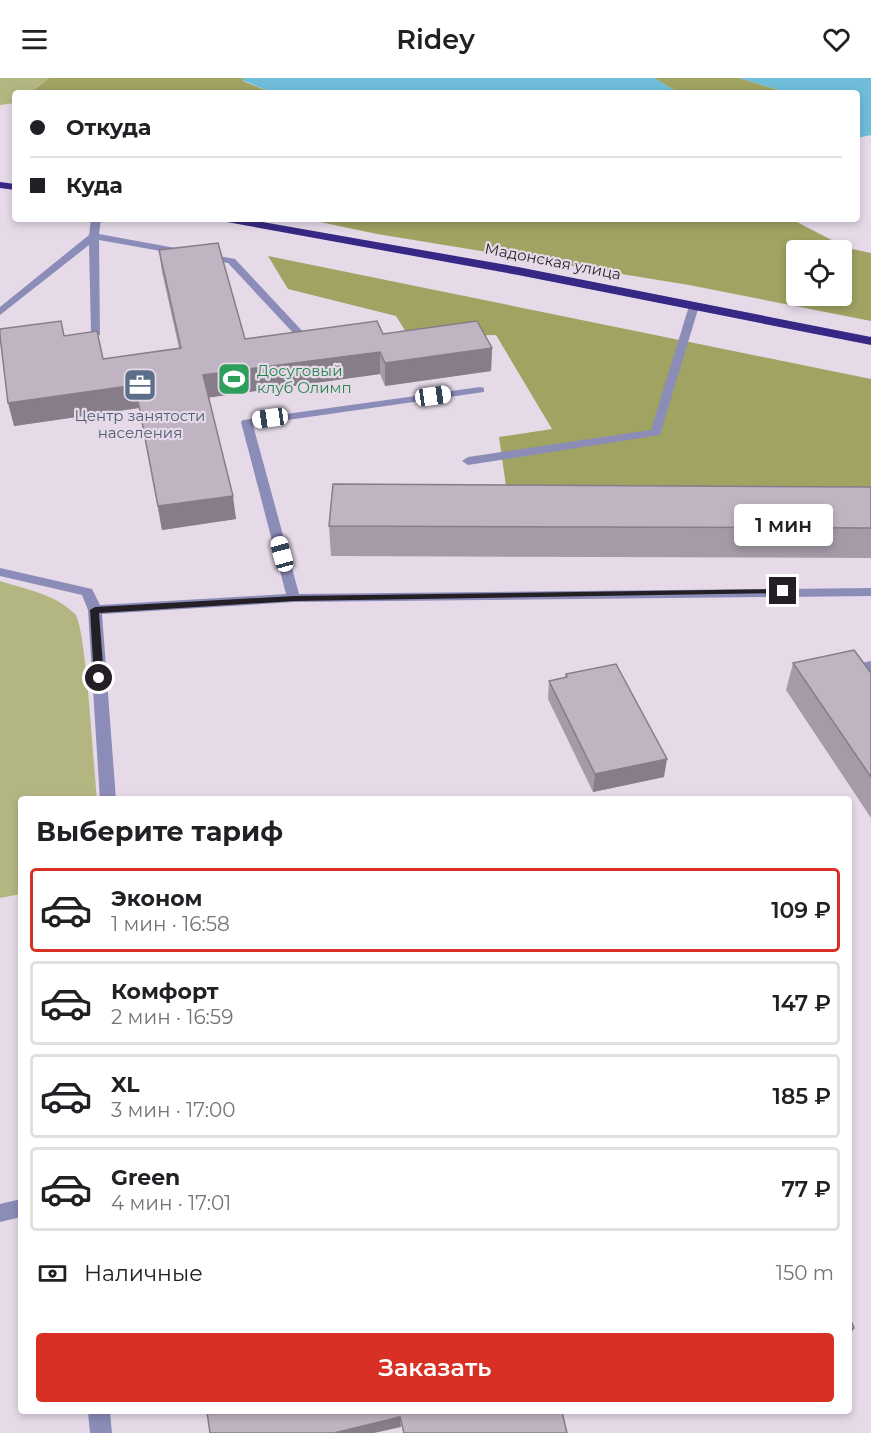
<!DOCTYPE html>
<html lang="ru">
<meta charset="utf-8">
<style>
:root{--surface:#fff;--page:#f6f6f6;--text:#202124;--muted:#757577;--line:#e0e0e0;--accent:#d93025}
body{margin:0;font-family:Montserrat,sans-serif;background:var(--page);color:var(--text);height:100vh;display:flex;flex-direction:column;font-size:22px;white-space:nowrap}
*{box-sizing:border-box;margin:0}
p{font-size:20px;color:var(--muted)}
.icon{flex:none;width:33px;height:33px;fill:none;stroke:currentColor;stroke-width:2;stroke-linecap:round;stroke-linejoin:round}
.map{position:relative;flex:1;overflow:hidden}
.sheet{position:absolute;left:18px;top:718px;width:834px;height:618px;display:flex;flex-direction:column;background:var(--surface);border-radius:6px;box-shadow:0 3px 9px #0003}
.sheet>*{flex:none}
.guide{position:absolute;left:12px;top:12px;width:848px;height:132px;border-radius:6px;box-shadow:0 3px 9px #0003;display:grid;align-content:center;height:132px;padding:0 18px;background:var(--surface)}
.controls{position:absolute;left:786px;top:162px;display:grid;gap:12px}
.controls a{display:grid;place-items:center;width:66px;height:66px;border-radius:6px;background:var(--surface);box-shadow:0 3px 9px #0003;font-size:30px}
.end{position:absolute;width:27px;height:27px;margin:-14px;border:8px solid #231f24;background:#fff;box-shadow:0 0 0 3px #fff}
.from{border-radius:50%}
.bubble{position:absolute;height:42px;border-radius:6px;background:var(--surface);box-shadow:0 3px 9px #0003;font-size:20px;font-weight:600;line-height:42px;text-align:center}
.car{position:absolute;width:18px;height:36px;margin:-18px -9px;border-radius:8px;box-shadow:0 0 4px 2px #0007;background:linear-gradient(#fff 24%,#345 0 40%,#fff 0 76%,#345 0 86%,#fff 0)}
.guide b{display:flex;align-items:center;gap:21px;height:57px;font-size:22px}
.guide b+b{border-top:2px solid var(--line)}
.guide i{width:15px;height:15px;background:var(--text)}
ul{padding:0;list-style:none}
li{display:flex;align-items:center;gap:18px;height:84px;margin:0 12px 9px;padding:0 6px;border:3px solid var(--line);border-radius:6px}
li div{flex:1}
li b{display:block;font-size:22px}
li em{font-style:normal;font-weight:600}
li.active{border-color:var(--accent)}
li>.icon{width:54px;height:54px;stroke-width:1.5}
h2{padding:0 18px;font-size:27px;line-height:72px}
.pay{display:flex;align-items:center;gap:15px;height:66px;padding:0 18px;font-size:22px}
.pay p{margin-inline-start:auto}
.button{display:flex;gap:12px;margin-top:auto;padding:12px 18px}
.button a{flex:1;height:69px;border-radius:6px;background:var(--accent);color:#fff;font-size:24px;font-weight:600;line-height:69px;text-align:center}
header{display:flex;justify-content:space-between;align-items:center;height:78px;padding:0 18px;background:var(--surface);font-size:27px;font-weight:600}
.map>svg:first-child{display:block}
</style>
<header><svg class="icon" aria-label="menu" viewBox="0 0 24 24"><path d="M4 6h16M4 12h16M4 18h16"/></svg>Ridey<svg class="icon" aria-label="heart" viewBox="0 0 24 24"><path d="M12 20l-8-8c-3-5 5-10 8-4 3-6 11-1 8 4z"/></svg></header>
<div class="map">
<svg width="871" height="1355" viewBox="0 0 871 1355">
<rect width="100%" height="100%" fill="#e6dae9"/>
<path fill="#b4b682" d="M0,0h49l-19,15h-15v10l-15,2z
M0,503c25,8 55,13 75,33 11,11 19,159 22,185l-76,1v94l-21,4z"/>
<path fill="#a1a363" fill-rule="evenodd" d="M49,0h195l-1,3 30,12h-243z
M654,0h85l50,15h-110z
M306,141h485l56,29 24,5v68l-182,-36 -312,-51zM796,172h46v46h-46z
M268,178l603,123v117l-364,-3 -8,-56 53,-8 -56,-94 -87,2 -13,-21 -108,-27z"/>
<path fill="#6fbdd8" d="M244,0h410l25,15h-406l-31,-13z
M739,0h132v57l-14,3 -1,-45h-67z"/>
<g fill="none" stroke-linecap="round" stroke-linejoin="round">
<path fill="#8b8cb8" fill-rule="evenodd" d="M91,141h10l-2,15 136,25 71,76 -5,3 -4,-1 -69,-74 -129,-23 1,95 -4,1 -5,-3 -2,-88 -89,70v-8l89,-72z
M694,225l5,3 -39,129 -192,30 -6,-4 6,-4 183,-27 38,-124z
M480,309l4,1v4l-231,33 46,169 572,-6v8l-577,6 -192,12 14,186h-16l-12,-190 -6,-15 -82,-19v-8l92,21 8,16 186,-11 -45,-172 2,-2z
M871,583v17l-5,-2 -7,-10 2,-3z
M21,1121v18l-21,5v-18z
M88,1334h22l2,21h-22z"/>
<path fill="#362884" fill-rule="evenodd" d="M0,104l15,2v6l-15,-2z
M221,141h25l272,48 353,70v8l-353,-70 -291,-53z"/>
</g>
<path fill="#a59aa7" d="M159,172l86,89 138,-5 109,14 -1,23 -106,15 -5,-12 -171,23 27,122 -74,11 -23,-122 -125,18 50,-90 39,23 76,-11 -17,-76z
M871,409v71l-540,-2 -2,-30z
M793,585l78,10v145l-85,-128z
M566,596l98,103 -71,15 -45,-93 1,-18 16,-3z"/>
<path fill="#867d88" d="M492,270l-1,23 -106,15v-23z
M380,274v22l-174,24 -3,-23z
M135,307l4,23 -125,18 -6,-23z
M233,418l3,23 -74,11 -4,-24z
M667,681l-3,18 -71,15 2,-18z
M854,1250l-5,10v-9z
M400,1339l1,10 -27,6h-40z"/>
<path fill="#c0b3c2" stroke="#867d88" stroke-width="1.5" d="M218,165l27,96 132,-18 6,13 94,-13 15,27 -107,15 -5,-11 -177,23 30,121 -75,10 -23,-121 -127,18 -8,-67v-7l61,-8 3,15 33,-5 6,28 78,-11 -22,-98z
M333,406l538,3v41l-542,-2z
M854,572l17,23v104l-78,-114z
M616,586l51,95 -72,15 -46,-93 18,-4 -1,-3z
M849,1238l5,12 -5,1z
M207,1334h355l5,21h-163l-4,-16 -66,16h-124z"/>
<path fill="#231f24" d="M783,511l4,2 -1,2 -492,8 -195,12 5,65 -5,3 -5,-3 -4,-68 5,-3 199,-11z"/>
<defs>
<g id="stadium-square" transform="scale(1.725)"><rect x="-9" y="-9" width="18" height="18" rx="4" fill="#2e9e5b" stroke="#e6dae9"/><path d="M0-5a6.5 5 0 1 0 0 10a6.5 5 0 1 0 0-10ZM-3.5-1.8h7v3.6h-7Z" fill="#fff"/></g>
<g id="office-square" transform="scale(1.725)"><rect x="-9" y="-9" width="18" height="18" rx="4" fill="#5c6f8a" stroke="#e6dae9"/><path d="M-6-3h4V-5.5h4V-3h4V5H-6ZM-1-4.5V-3h2v-1.5ZM-6 0V1H6V0Z" fill="#fff"/></g>
</defs>
<g fill-rule="evenodd">
<use href="#stadium-square" x="234" y="301"/>
<use href="#office-square" x="140" y="307"/>
</g>
<g text-anchor="middle" dominant-baseline="central" stroke-width="4.5" stroke-linejoin="round" paint-order="stroke">
<g font-size="15" fill="#231f24" stroke="#e6dae9">
<text transform="translate(553 183) rotate(11)">Мадонская улица</text>
</g>
<g font-size="15" fill="#27864d" stroke="#e6dae9" text-anchor="start">
<text x="257" y="292">Досуговый<tspan x="257" dy="17">клуб Олимп</tspan></text>
</g>
<g font-size="15" fill="#4e5e75" stroke="#e6dae9">
<text x="140" y="337">Центр занятости<tspan x="140" dy="17">населения</tspan></text>
</g>
</g>
</svg>
<div class="controls">
<a><svg class="icon" aria-label="locate" viewBox="0 0 24 24"><circle cx="12" cy="12" r="6"/><path d="M12 2v4M12 18v4M2 12h4M18 12h4"/></svg></a>
</div>
<i class="end from" style="left:99px;top:600px"></i>
<i class="end" style="left:783px;top:513px"></i>
<div class="bubble" style="left:734px;top:426px;width:99px">1 мин</div>
<i class="car" style="left:433px;top:318px;rotate:82deg"></i>
<i class="car" style="left:270px;top:340px;rotate:262deg"></i>
<i class="car" style="left:282px;top:476px;rotate:345deg"></i>
<div class="guide">
<b><i class="from"></i>Откуда</b>
<b><i></i>Куда</b>
</div>
<section class="sheet">
<h2>Выберите тариф</h2>
<ul>
<li class="active"><svg class="icon" aria-label="car" viewBox="0 0 24 24"><path d="M5 17H2v-5l4-1 3-4h7l3 4 3 1v5h-3M9 17h6M6 11h13"/><circle cx="7" cy="17" r="2"/><circle cx="17" cy="17" r="2"/></svg><div><b>Эконом</b><p>1 мин · 16:58</p></div><em>109 ₽</em></li>
<li><svg class="icon" aria-label="car" viewBox="0 0 24 24"><path d="M5 17H2v-5l4-1 3-4h7l3 4 3 1v5h-3M9 17h6M6 11h13"/><circle cx="7" cy="17" r="2"/><circle cx="17" cy="17" r="2"/></svg><div><b>Комфорт</b><p>2 мин · 16:59</p></div><em>147 ₽</em></li>
<li><svg class="icon" aria-label="car" viewBox="0 0 24 24"><path d="M5 17H2v-5l4-1 3-4h7l3 4 3 1v5h-3M9 17h6M6 11h13"/><circle cx="7" cy="17" r="2"/><circle cx="17" cy="17" r="2"/></svg><div><b>XL</b><p>3 мин · 17:00</p></div><em>185 ₽</em></li>
<li><svg class="icon" aria-label="car" viewBox="0 0 24 24"><path d="M5 17H2v-5l4-1 3-4h7l3 4 3 1v5h-3M9 17h6M6 11h13"/><circle cx="7" cy="17" r="2"/><circle cx="17" cy="17" r="2"/></svg><div><b>Green</b><p>4 мин · 17:01</p></div><em>77 ₽</em></li>
</ul>
<div class="pay"><svg class="icon" aria-label="cash" viewBox="0 0 24 24"><path d="M3 7h18v10H3z"/><circle cx="12" cy="12" r="2"/></svg>Наличные<p>150 m</p></div>
<div class="button"><a>Заказать</a></div>
</section>
</div>
